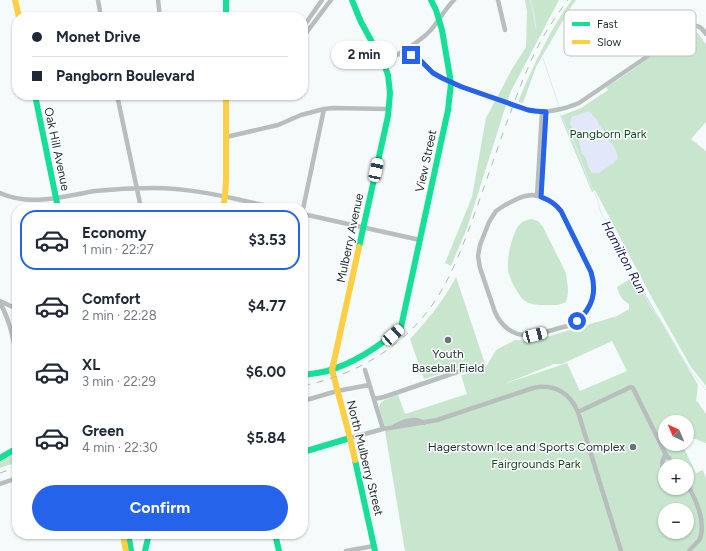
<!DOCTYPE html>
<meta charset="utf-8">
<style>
:root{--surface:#fff;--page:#f2f2f3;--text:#1f2937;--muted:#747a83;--line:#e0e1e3;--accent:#2563eb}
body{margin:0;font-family:Figtree,sans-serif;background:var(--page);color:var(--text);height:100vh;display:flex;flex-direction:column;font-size:15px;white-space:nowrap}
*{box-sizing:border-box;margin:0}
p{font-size:13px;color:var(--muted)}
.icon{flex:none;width:22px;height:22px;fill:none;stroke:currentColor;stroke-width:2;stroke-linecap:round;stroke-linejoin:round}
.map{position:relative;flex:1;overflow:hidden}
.details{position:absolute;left:12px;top:203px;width:296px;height:336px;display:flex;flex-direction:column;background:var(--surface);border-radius:16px;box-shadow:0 1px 3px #0004}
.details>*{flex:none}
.guide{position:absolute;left:12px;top:12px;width:296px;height:88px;border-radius:16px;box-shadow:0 1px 3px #0004;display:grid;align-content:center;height:88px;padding:0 20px;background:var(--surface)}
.needle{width:26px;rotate:316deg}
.controls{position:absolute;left:658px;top:415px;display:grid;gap:8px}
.controls a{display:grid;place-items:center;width:36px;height:36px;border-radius:50%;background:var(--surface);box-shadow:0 1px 3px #0004;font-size:20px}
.end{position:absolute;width:18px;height:18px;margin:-9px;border:5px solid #2563eb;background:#fff;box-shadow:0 0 0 2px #fff}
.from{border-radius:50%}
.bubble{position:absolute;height:28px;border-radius:14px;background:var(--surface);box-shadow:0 1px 3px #0004;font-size:13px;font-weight:700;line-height:28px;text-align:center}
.car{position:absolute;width:12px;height:24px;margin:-12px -6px;border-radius:5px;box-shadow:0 0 3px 1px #0007;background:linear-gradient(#fff 24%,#345 0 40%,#fff 0 76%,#345 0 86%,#fff 0)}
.guide b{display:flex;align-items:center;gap:14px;height:38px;font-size:15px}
.guide b+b{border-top:1px solid var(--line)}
.guide i{width:10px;height:10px;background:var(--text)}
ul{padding:7px 0 0;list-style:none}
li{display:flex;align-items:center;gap:12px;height:60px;margin:0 8px 6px;padding:0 12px;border:2px solid transparent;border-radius:16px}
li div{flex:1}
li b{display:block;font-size:15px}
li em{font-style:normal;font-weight:700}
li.on{border-color:var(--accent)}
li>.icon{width:36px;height:36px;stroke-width:1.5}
.cta{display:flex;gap:8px;margin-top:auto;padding:8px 20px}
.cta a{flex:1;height:46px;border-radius:24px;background:var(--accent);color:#fff;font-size:16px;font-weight:700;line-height:46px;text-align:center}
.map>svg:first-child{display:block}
</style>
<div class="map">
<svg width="706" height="551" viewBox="0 0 706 551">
<rect width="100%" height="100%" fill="#f5fafa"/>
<path fill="#c8e6ce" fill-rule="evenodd" d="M525,0h34l-48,91 -5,14 -39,123 -16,38 -6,-3 27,-66 14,-79 15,-28 11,-21 14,-22 1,-36z
M572,0h4l-7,10 -33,57 -13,36 -5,-1c9,-23 20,-46 32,-68 7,-12 13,-23 22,-34z
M692,31l5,1 9,12v78l-15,17 15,12v235l-15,-19 -39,-69 -57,-108 -3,2 -32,-76 21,-8 27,-18 -2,-3 13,-8 61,-43 3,1z
M531,219l7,2 5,6 23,46c1,12 4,16 0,29 -7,4 -12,3 -20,3 -7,0 -16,0 -21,-4 -7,-5 -17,-25 -17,-33 -1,-11 4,-35 12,-44 3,-3 7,-4 11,-5z
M635,276l63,109 -2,17 1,-1 9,13v29l-19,-7v-14h-8l-1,-3h-1v3h-12v22h17l14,29 7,-3 3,9v72h-301l-20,-120h1l-7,-23c1,-9 12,-10 19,-13l7,19 62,-20 -6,-19 5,-1 -3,-8 -39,13 -14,-40c18,-19 34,-39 46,-62l30,90 10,-17 19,-10 18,1 84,-25 12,-7v-5c-7,-4 -10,-9 -12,-17zM612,341l15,30 -47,20 -13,-28 -63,21 50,-20h8zM665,466h22v22h-22zM665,510h22v22h-22z
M17,450v12l-17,6v-8z"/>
<path fill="#e2e8fa" d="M589,111l8,9 2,5 6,6 3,8 7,9 3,9c-3,8 -13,10 -19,16h-7l-4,-6 -2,-9 -4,-4 -4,-18 -8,-12 1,-7z"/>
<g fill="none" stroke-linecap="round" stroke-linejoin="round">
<path stroke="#e2e8fa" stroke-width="1" d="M530,0l3,10 3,18
M543,58l16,48
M560,114l4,9 6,11 7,16 10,26 11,25 3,12 12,19 2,9 5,6 14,30 17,30 10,13 20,35 14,22 11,13"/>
<path stroke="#b8bebd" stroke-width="4.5" d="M98,0l3,17
M158,0l2,17
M498,0l7,30
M303,29l3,-6 16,-23
M303,37l28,-37
M400,53c10,-6 20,-12 29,-21 9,-9 15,-22 25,-32
M383,61l16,-7 12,1 9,5 13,13 18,10 77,27c18,4 34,0 51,-7l113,-77c7,-1 10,2 14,8
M117,95l24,113
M226,137l52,-12 23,-10 23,-6 9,-1 56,1
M0,193c31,14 64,3 95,-2 19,-2 39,-3 58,-3 42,0 83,11 123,20
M532,195c12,1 22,7 29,16l30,61c7,20 0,43 -20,53 -6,2 -13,3 -18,5 -8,2 -16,5 -25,5 -15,1 -27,-9 -33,-23l-15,-44 -2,-12 2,-11 9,-23 7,-11 9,-6 14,-7 6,-2z
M537,196l5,-84
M541,197l5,-85
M303,209l21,-100
M303,214l117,26
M0,301l17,8
M0,303c10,17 13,36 17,55
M365,370l18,59
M374,399l10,-2 79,-27
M303,401l34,-10 32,-6
M578,412l53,-25 2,1 32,65 10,13
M395,426c9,-5 20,-9 29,-3
M350,438l33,-9 25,-4 29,-5 96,-32c21,-5 37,5 45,24l43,139
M665,472c-5,-7 -3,-11 1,-18
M0,484l17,-6
M687,484c9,16 19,37 13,55 -3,4 -8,8 -11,12
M346,551l28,-5"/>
<path stroke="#16e098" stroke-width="6" d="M226,0v17
M352,0l9,22 23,42 4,11 2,18 -2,23 -29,131
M35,95l23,113
M303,375c8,-1 16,-2 24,-4 28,-8 53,-25 74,-44l47,-217 3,-27 -9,-53 -6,-20 -5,-10
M303,452l47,-14
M0,458l17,-10
M355,460l20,91
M127,534l2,4 2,13
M275,534l4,17
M145,551l4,-17"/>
<path stroke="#ffcf43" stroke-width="6" d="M15,0l4,17
M223,208l2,-12 1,-16v-85
M355,460l-5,-22 -18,-68 27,-123
M124,534v7l2,10"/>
<path stroke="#b4b9b9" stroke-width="1" stroke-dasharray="7 7" stroke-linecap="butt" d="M303,386c54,-12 100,-38 132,-85 19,-29 30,-61 42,-94 9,-26 18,-51 27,-77 8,-21 15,-42 24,-62 10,-25 24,-47 40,-68
M0,473l17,-6"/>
</g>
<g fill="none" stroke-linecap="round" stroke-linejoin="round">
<path stroke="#2563eb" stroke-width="5" d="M411,55l9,5 13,13 9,5 20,9 66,23 7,1 11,1 -5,85c8,3 15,7 20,14l30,61c6,20 2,35 -14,49"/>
</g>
<g fill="#687577" stroke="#fff" stroke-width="1.5">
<circle cx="448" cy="340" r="4"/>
<circle cx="633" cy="447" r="4"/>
</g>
<g text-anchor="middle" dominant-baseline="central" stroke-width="3" stroke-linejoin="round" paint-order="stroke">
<g font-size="12" fill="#114b20" stroke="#fff">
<text x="608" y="134">Pangborn Park</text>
<text x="536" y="464">Fairgrounds Park</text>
</g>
<g font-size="12" fill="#1c2e31" stroke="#fff">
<text transform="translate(57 149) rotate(78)">Oak Hill Avenue</text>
<text transform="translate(426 161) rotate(-78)">View Street</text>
<text transform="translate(350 238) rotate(-78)">Mulberry Avenue</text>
<text transform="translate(365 458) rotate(76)">North Mulberry Street</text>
</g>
<g font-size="12" fill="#1c2e31" stroke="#fff">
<text x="448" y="354">Youth<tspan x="448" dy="14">Baseball Field</tspan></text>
<text x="625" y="447" text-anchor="end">Hagerstown Ice and Sports Complex</text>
</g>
<g font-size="13" font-style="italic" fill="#1a2264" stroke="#fff">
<text transform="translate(624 257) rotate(62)">Hamilton Run</text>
</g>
</g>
<rect x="564" y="10" width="132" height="46" rx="6" fill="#fff" stroke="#bbc0c1" stroke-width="1"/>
<rect x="572" y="22" width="18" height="4" fill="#16e098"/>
<rect x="572" y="40" width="18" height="4" fill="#ffcf43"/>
<g font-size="11" fill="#1c2e31">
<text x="597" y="28">Fast</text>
<text x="597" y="46">Slow</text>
</g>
</svg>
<div class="controls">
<a><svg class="needle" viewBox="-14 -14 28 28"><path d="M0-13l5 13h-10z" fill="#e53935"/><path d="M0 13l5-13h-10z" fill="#747a83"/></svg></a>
<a>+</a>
<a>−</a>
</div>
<i class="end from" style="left:577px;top:321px"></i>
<i class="end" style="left:411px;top:55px"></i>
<div class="bubble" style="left:331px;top:41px;width:66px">2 min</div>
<i class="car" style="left:376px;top:170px;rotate:12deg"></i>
<i class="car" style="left:393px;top:335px;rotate:48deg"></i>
<i class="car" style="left:535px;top:335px;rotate:75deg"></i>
<div class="guide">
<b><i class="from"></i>Monet Drive</b>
<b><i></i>Pangborn Boulevard</b>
</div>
<section class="details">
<ul>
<li class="on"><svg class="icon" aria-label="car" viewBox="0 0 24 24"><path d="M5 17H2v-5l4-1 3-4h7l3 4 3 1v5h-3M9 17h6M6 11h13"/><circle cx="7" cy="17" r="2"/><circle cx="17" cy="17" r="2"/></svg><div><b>Economy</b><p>1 min · 22:27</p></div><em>$3.53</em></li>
<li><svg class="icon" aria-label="car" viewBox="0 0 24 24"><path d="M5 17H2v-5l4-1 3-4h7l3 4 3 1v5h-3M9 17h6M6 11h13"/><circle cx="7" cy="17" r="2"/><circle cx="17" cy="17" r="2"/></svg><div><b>Comfort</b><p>2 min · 22:28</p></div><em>$4.77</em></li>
<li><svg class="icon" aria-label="car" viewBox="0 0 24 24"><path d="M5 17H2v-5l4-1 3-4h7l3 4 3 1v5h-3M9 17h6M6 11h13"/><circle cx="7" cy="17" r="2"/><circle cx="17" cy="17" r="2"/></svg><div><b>XL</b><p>3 min · 22:29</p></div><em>$6.00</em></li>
<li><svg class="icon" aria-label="car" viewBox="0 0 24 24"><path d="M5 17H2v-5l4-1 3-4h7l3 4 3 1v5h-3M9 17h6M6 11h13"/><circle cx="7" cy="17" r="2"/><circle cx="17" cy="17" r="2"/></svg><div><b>Green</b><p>4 min · 22:30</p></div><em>$5.84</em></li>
</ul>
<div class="cta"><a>Confirm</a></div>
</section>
</div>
